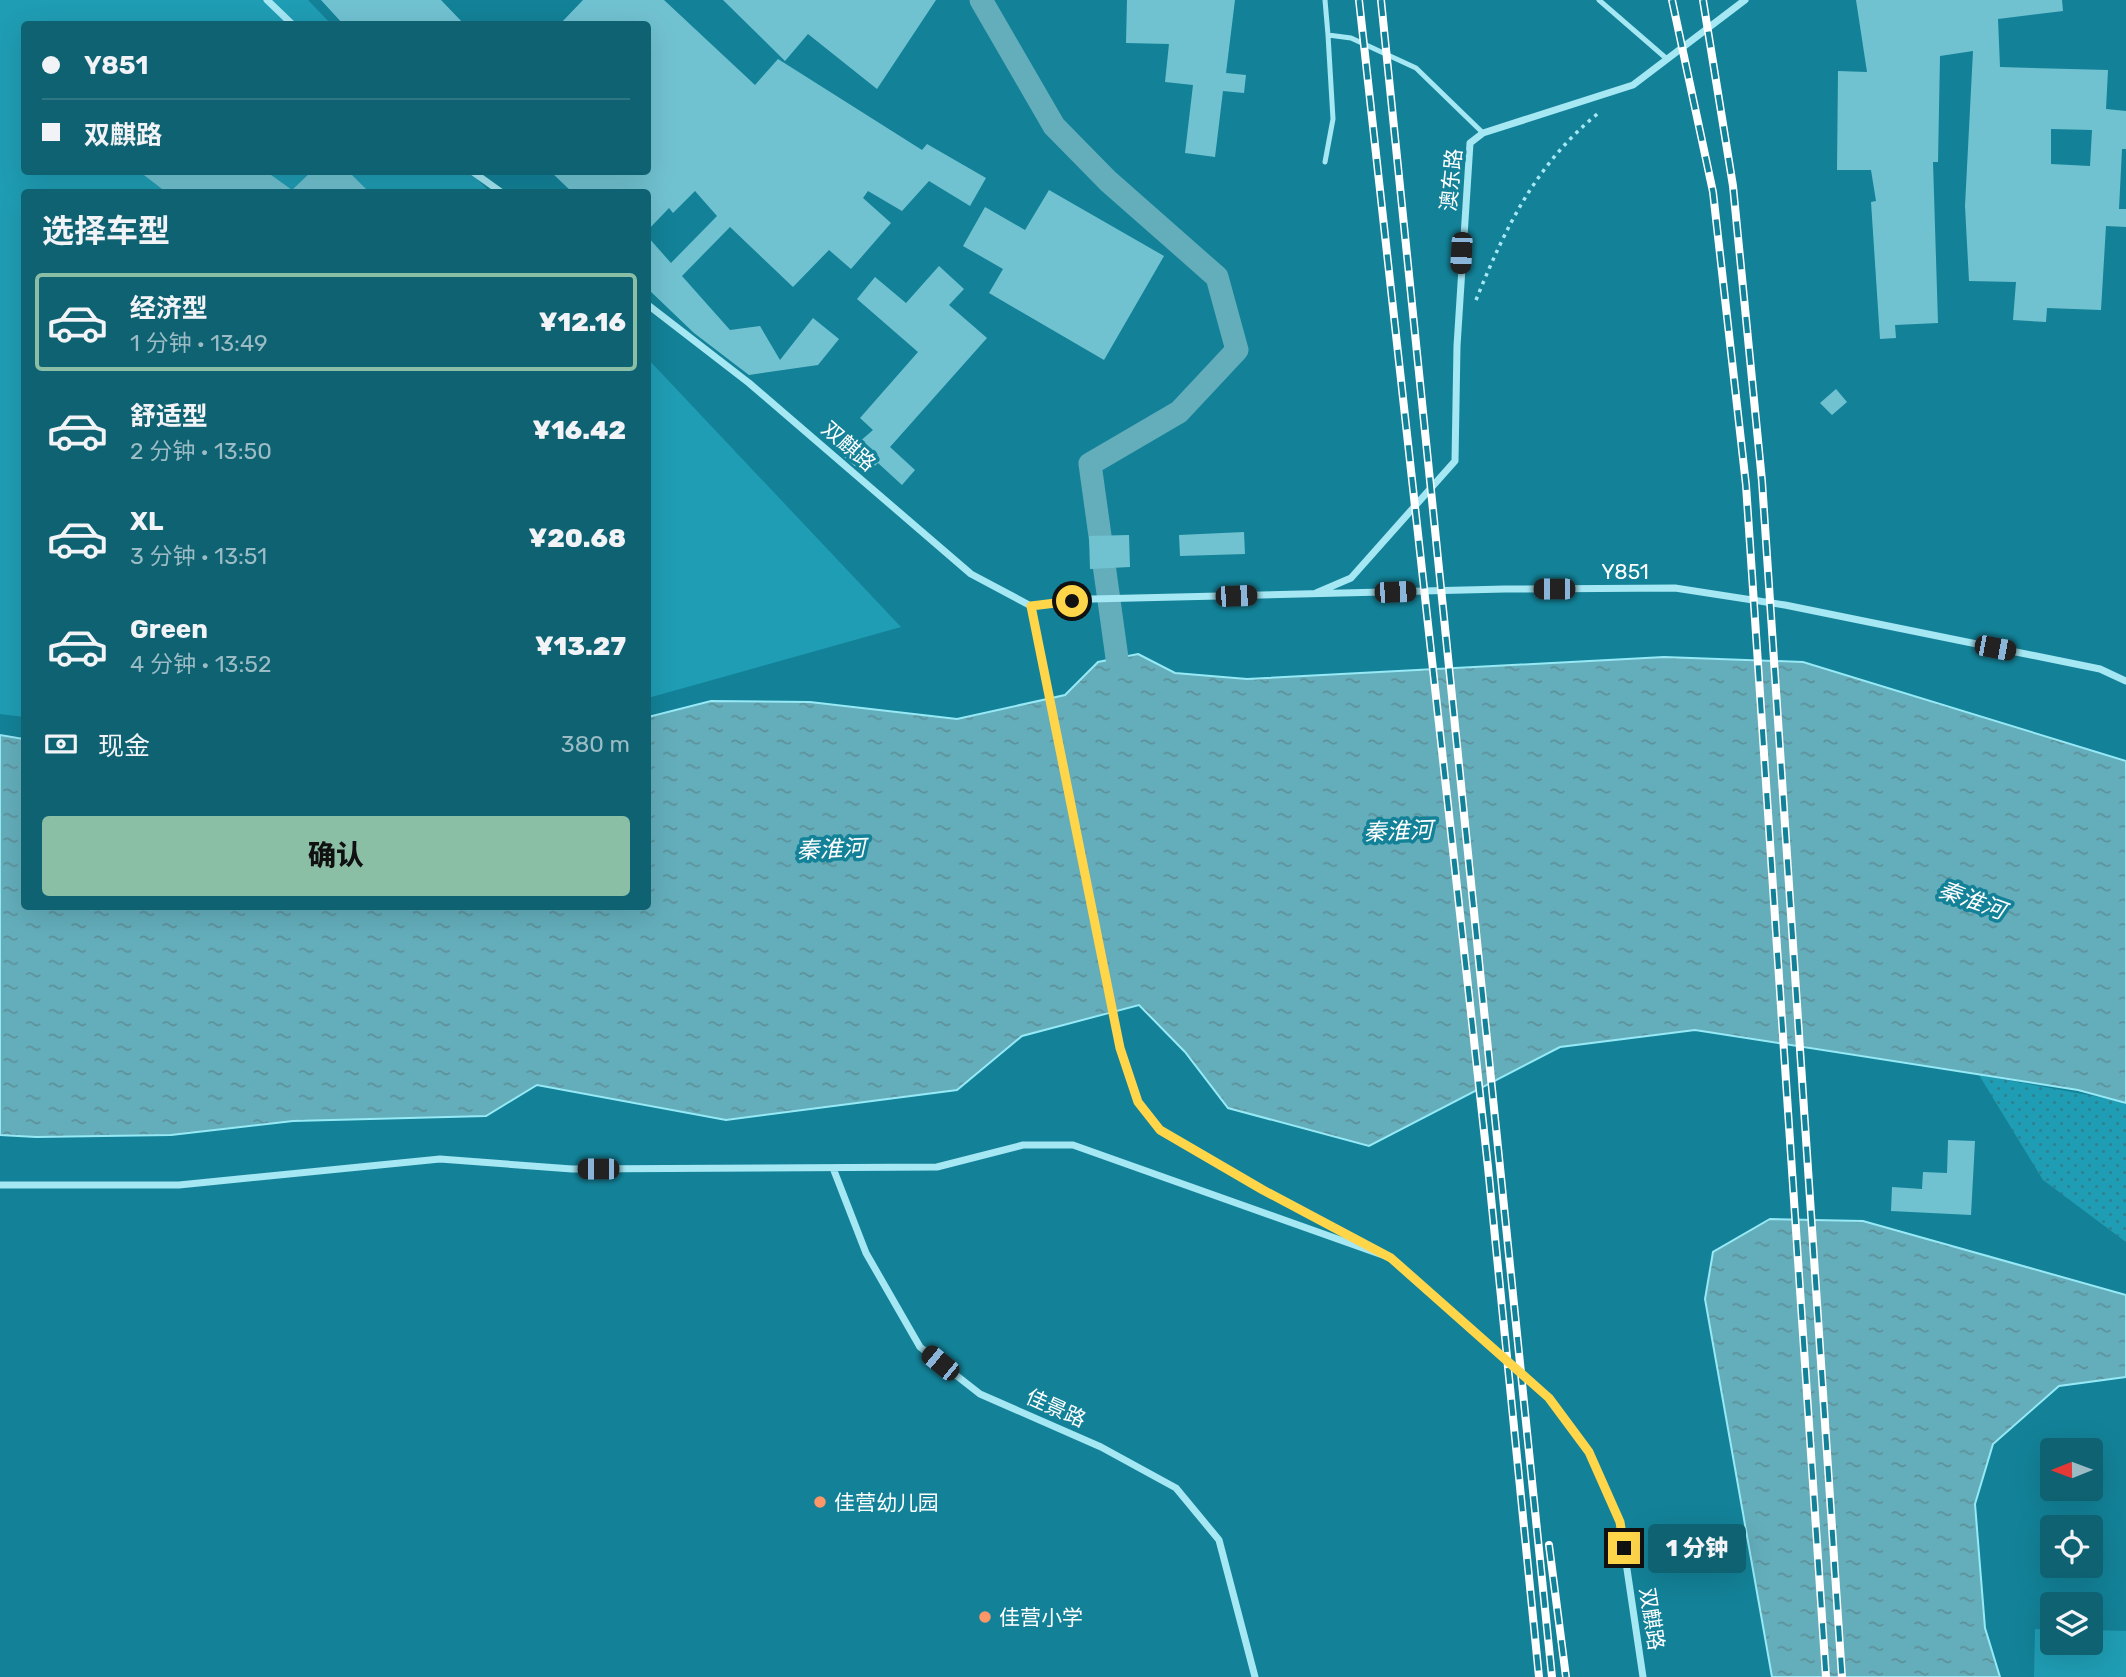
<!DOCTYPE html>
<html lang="zh">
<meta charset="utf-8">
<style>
:root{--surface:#0e6272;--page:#1c6b7a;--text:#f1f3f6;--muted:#9bbcc4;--line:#2e7684;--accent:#8abfa5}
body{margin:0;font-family:Rubik,"Noto Sans SC",sans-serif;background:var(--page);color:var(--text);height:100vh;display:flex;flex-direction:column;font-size:26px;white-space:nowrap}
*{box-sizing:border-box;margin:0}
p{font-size:23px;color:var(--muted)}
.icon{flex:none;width:38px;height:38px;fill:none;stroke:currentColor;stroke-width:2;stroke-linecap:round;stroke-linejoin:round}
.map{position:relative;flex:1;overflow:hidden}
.drawer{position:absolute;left:21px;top:189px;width:630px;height:721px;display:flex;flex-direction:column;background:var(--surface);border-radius:7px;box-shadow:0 7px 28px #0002}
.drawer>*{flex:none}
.hud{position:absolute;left:21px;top:21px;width:630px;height:154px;border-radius:7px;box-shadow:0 7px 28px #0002;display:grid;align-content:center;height:154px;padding:0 21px;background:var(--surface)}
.needle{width:46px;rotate:269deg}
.buttons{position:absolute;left:2040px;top:1438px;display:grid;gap:14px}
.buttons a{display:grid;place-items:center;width:63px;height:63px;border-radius:7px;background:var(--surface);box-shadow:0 7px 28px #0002;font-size:35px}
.end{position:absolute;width:32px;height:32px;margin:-16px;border:9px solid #ffd54a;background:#111;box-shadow:0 0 0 4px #111}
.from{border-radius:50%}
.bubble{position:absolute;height:49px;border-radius:7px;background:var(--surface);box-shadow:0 7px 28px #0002;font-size:23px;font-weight:800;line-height:49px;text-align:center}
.car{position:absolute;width:21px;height:42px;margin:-21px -10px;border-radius:9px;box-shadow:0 0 5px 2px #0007;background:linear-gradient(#222 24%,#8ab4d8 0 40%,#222 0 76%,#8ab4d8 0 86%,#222 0)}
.hud b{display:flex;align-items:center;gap:24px;height:66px;font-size:26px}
.hud b+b{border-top:2px solid var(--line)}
.hud i{width:18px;height:18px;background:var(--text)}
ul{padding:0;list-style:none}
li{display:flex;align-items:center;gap:21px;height:98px;margin:0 14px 10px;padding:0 7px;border:4px solid transparent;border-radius:7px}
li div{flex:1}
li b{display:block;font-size:26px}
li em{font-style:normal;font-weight:800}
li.active{border-color:var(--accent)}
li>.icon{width:63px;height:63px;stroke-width:1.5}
h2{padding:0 21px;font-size:32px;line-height:84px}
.pay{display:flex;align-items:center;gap:18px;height:77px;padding:0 21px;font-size:26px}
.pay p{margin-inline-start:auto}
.action{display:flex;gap:14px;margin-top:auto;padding:14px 21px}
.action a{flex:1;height:80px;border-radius:7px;background:var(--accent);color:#111;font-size:28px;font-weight:800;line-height:80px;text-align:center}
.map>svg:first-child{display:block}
</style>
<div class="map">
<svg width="2126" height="1677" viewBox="0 0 2126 1677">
<defs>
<pattern id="park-dots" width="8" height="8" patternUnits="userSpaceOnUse" patternTransform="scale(1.75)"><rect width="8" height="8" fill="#1f9db4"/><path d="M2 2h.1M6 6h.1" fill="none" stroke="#2f8190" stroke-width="1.8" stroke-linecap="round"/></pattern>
<pattern id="water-ripples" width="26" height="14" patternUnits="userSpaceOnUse" patternTransform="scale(1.75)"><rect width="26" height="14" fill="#64aebc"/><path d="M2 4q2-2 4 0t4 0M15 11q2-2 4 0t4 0" fill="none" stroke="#5d919a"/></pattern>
</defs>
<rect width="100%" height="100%" fill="#138298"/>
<path fill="#1f9db4" d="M0,0h308l23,24h-307v148h446l20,20h-466v525l-24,-3z
M648,359l253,268 -253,71z
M2035,1629l18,1v13h38v-13l35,1v46h-92z"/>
<path fill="url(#park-dots)" d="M1979,1075l147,27v140l-83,-62z"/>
<path fill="url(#water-ripples)" stroke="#97e9f6" stroke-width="2" d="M1138,654l37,19 72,6 417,-22 139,5 323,99v342l-48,-13 -383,-60 -135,17 -191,99 -141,-38 -43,-56 -46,-47 -117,31 -65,54 -231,30 -189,-35 -51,31 -193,5 -122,14 -135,2 -36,-2v-400l24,4v167h624v-189l63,-16 99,1 147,17 108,-24 33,-33z
M1770,1219l93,2 263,74v82l-67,9 -66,58 -18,60 10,124 15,49h-228l-67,-378 8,-47z"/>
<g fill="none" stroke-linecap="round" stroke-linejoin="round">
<path stroke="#64aebc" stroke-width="23" d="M981,0l73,126 54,55 109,96 20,73 -58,62 -89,52 27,194"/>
</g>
<path fill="#71c2d1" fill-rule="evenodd" d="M321,0h120l23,24h-121z
M583,0h81l91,85 23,-26 144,91 5,-6 59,34 -16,28 -41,-25 -27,30 -34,-20 -5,7 28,25 -40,46 -22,-19 -36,37 -63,-60 -48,49 48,54 30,-4 20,34 33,-42 26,21 -21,26 -69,10 -55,-42 -46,-44v-52l23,26 46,-47 -22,-25 -22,22 -4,-5 -21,22v-38h-76l-21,-20h97v-148h-88z
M723,0h213l-59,89 -69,-55 -23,27z
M1127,0h108l-9,73 20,2 -2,18 -21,-2 -8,66 -30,-4 8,-68 -28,-3 4,-38 -43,-1z
M1856,0h206l1,11 -65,8 2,48 108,3 -2,39 20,2v38h-4l-3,60h7v18l-20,-1 -5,84 -54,-2 -1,14 -33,-2 3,-38 -47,-1 -4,-75 8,-155 -33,5 -2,106h-5l5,161 -43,2 1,13 -16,1 -9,-137 5,-1 -5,-31h-34l1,-99 29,1zM2051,129l41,1 -2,36 -39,-2z
M140,172h127l25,18 19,-18h38l20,20h-203z
M1049,190l115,66 -60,104 -115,-67 14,-24 -40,-23 22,-39 40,23z
M939,266l25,23 -15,16 38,33 -97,109 25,23 -13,15 -24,-22 -13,12 -22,-19 30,-26 -13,-12 58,-66 -61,-53 18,-22 31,26z
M1836,389l11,13 -15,13 -12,-12z
M1244,532l1,22 -65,2 -1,-21z
M1129,535l1,32 -40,2 -1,-33z
M1948,1140l27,1 -4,74 -80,-4 1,-24 30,2 1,-17 24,1z"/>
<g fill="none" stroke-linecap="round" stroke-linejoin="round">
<path stroke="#a5e7f3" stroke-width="3.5" stroke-dasharray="3.5 5" stroke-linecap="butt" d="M1476,300c30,-74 61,-138 125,-189"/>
<path stroke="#a5e7f3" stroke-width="5" d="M1325,0l3,35 23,3 65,30 67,65
M1599,0l68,59
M1325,162l8,-43 -5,-84"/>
<path stroke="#a5e7f3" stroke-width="7" d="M267,0l25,24
M473,172l28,20
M648,305l101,78 222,191 60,32
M1316,593l35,-15 104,-117 2,-115 13,-203 13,-10 150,-48 112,-85
M1031,606l89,442 18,54 22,28 103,60 104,55
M1031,606l61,-7 413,-10 170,-1 110,17 315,64 26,12
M833,1168l33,85 54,94 60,47 121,53 75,41 43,52 36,137
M0,1185h179l261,-26 132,10 365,-2 86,-22h50l318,113
M1390,1258l159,140 40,54 31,70 23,155"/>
<g stroke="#fff" stroke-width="8">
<path id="rail" d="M1359,0l129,1167 51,510
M1381,0l171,1677
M1672,0l41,192 33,293 80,1192
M1703,0l30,186 29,295 80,1196
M1549,1545l17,132"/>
</g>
<use href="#rail" stroke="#138298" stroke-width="5" stroke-dasharray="16" stroke-linecap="butt"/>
</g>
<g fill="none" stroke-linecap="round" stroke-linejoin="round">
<path stroke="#ffd54a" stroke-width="9" d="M1072,601l-41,5 89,442 18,54 22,28 103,60 128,68 158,140 40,54 31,70 4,26"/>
</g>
<g fill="#ff9667" stroke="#138298" stroke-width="2.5">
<circle cx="820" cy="1502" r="7"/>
<circle cx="985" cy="1617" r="7"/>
</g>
<g text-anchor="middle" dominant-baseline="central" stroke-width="7" stroke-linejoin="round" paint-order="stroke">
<g font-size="21" fill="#fff" stroke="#138298">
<text transform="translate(1451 180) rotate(-84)">澳东路</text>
<text transform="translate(849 446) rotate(41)">双麒路</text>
<text x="1625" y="571">Y851</text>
<text transform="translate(1056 1408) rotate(24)">佳景路</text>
<text transform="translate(1652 1619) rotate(81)">双麒路</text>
</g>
<g font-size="21" fill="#fff" stroke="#138298" text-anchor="start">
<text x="834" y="1502">佳营幼儿园</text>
<text x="999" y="1617">佳营小学</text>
</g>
<g font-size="23" font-style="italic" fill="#fff" stroke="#138298">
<text transform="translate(1398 831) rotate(-2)">秦淮河</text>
<text transform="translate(831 849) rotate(-2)">秦淮河</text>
<text transform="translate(1972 900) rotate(20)">秦淮河</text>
</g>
</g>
</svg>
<div class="buttons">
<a><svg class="needle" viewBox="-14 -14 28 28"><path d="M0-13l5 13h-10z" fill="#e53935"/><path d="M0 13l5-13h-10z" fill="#9bbcc4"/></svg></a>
<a><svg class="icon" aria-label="locate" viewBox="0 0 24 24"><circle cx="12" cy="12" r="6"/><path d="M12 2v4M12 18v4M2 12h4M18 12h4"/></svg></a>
<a><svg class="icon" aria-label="layers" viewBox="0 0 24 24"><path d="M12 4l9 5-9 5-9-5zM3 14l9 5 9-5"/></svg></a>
</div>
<i class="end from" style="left:1072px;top:601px"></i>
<i class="end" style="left:1624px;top:1548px"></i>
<div class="bubble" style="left:1648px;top:1524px;width:98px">1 分钟</div>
<i class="car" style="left:1461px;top:253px;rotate:183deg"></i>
<i class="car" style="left:1554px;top:589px;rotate:270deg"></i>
<i class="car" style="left:1395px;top:592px;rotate:88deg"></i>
<i class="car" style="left:1236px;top:596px;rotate:88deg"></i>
<i class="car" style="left:1995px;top:648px;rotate:101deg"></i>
<i class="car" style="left:598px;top:1169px;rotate:270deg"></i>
<i class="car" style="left:940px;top:1363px;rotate:309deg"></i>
<div class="hud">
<b><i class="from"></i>Y851</b>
<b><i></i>双麒路</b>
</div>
<section class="drawer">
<h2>选择车型</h2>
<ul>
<li class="active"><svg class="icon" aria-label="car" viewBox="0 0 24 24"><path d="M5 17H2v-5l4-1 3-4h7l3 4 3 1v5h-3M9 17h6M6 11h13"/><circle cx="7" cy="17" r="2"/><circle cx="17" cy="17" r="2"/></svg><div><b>经济型</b><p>1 分钟 · 13:49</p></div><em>¥12.16</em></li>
<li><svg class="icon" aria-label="car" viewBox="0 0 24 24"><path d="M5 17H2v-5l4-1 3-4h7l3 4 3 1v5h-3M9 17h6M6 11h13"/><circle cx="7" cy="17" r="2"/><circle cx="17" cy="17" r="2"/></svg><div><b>舒适型</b><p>2 分钟 · 13:50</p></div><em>¥16.42</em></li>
<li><svg class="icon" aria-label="car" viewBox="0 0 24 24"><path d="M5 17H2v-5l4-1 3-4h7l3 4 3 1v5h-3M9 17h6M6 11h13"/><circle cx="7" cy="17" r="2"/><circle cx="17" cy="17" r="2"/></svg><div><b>XL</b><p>3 分钟 · 13:51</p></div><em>¥20.68</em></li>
<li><svg class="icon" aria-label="car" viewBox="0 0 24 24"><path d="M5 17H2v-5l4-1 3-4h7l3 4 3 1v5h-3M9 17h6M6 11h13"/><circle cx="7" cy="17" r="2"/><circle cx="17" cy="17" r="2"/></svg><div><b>Green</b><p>4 分钟 · 13:52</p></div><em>¥13.27</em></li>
</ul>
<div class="pay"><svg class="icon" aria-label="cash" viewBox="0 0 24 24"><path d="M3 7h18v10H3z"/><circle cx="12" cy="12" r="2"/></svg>现金<p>380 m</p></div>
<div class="action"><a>确认</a></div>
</section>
</div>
